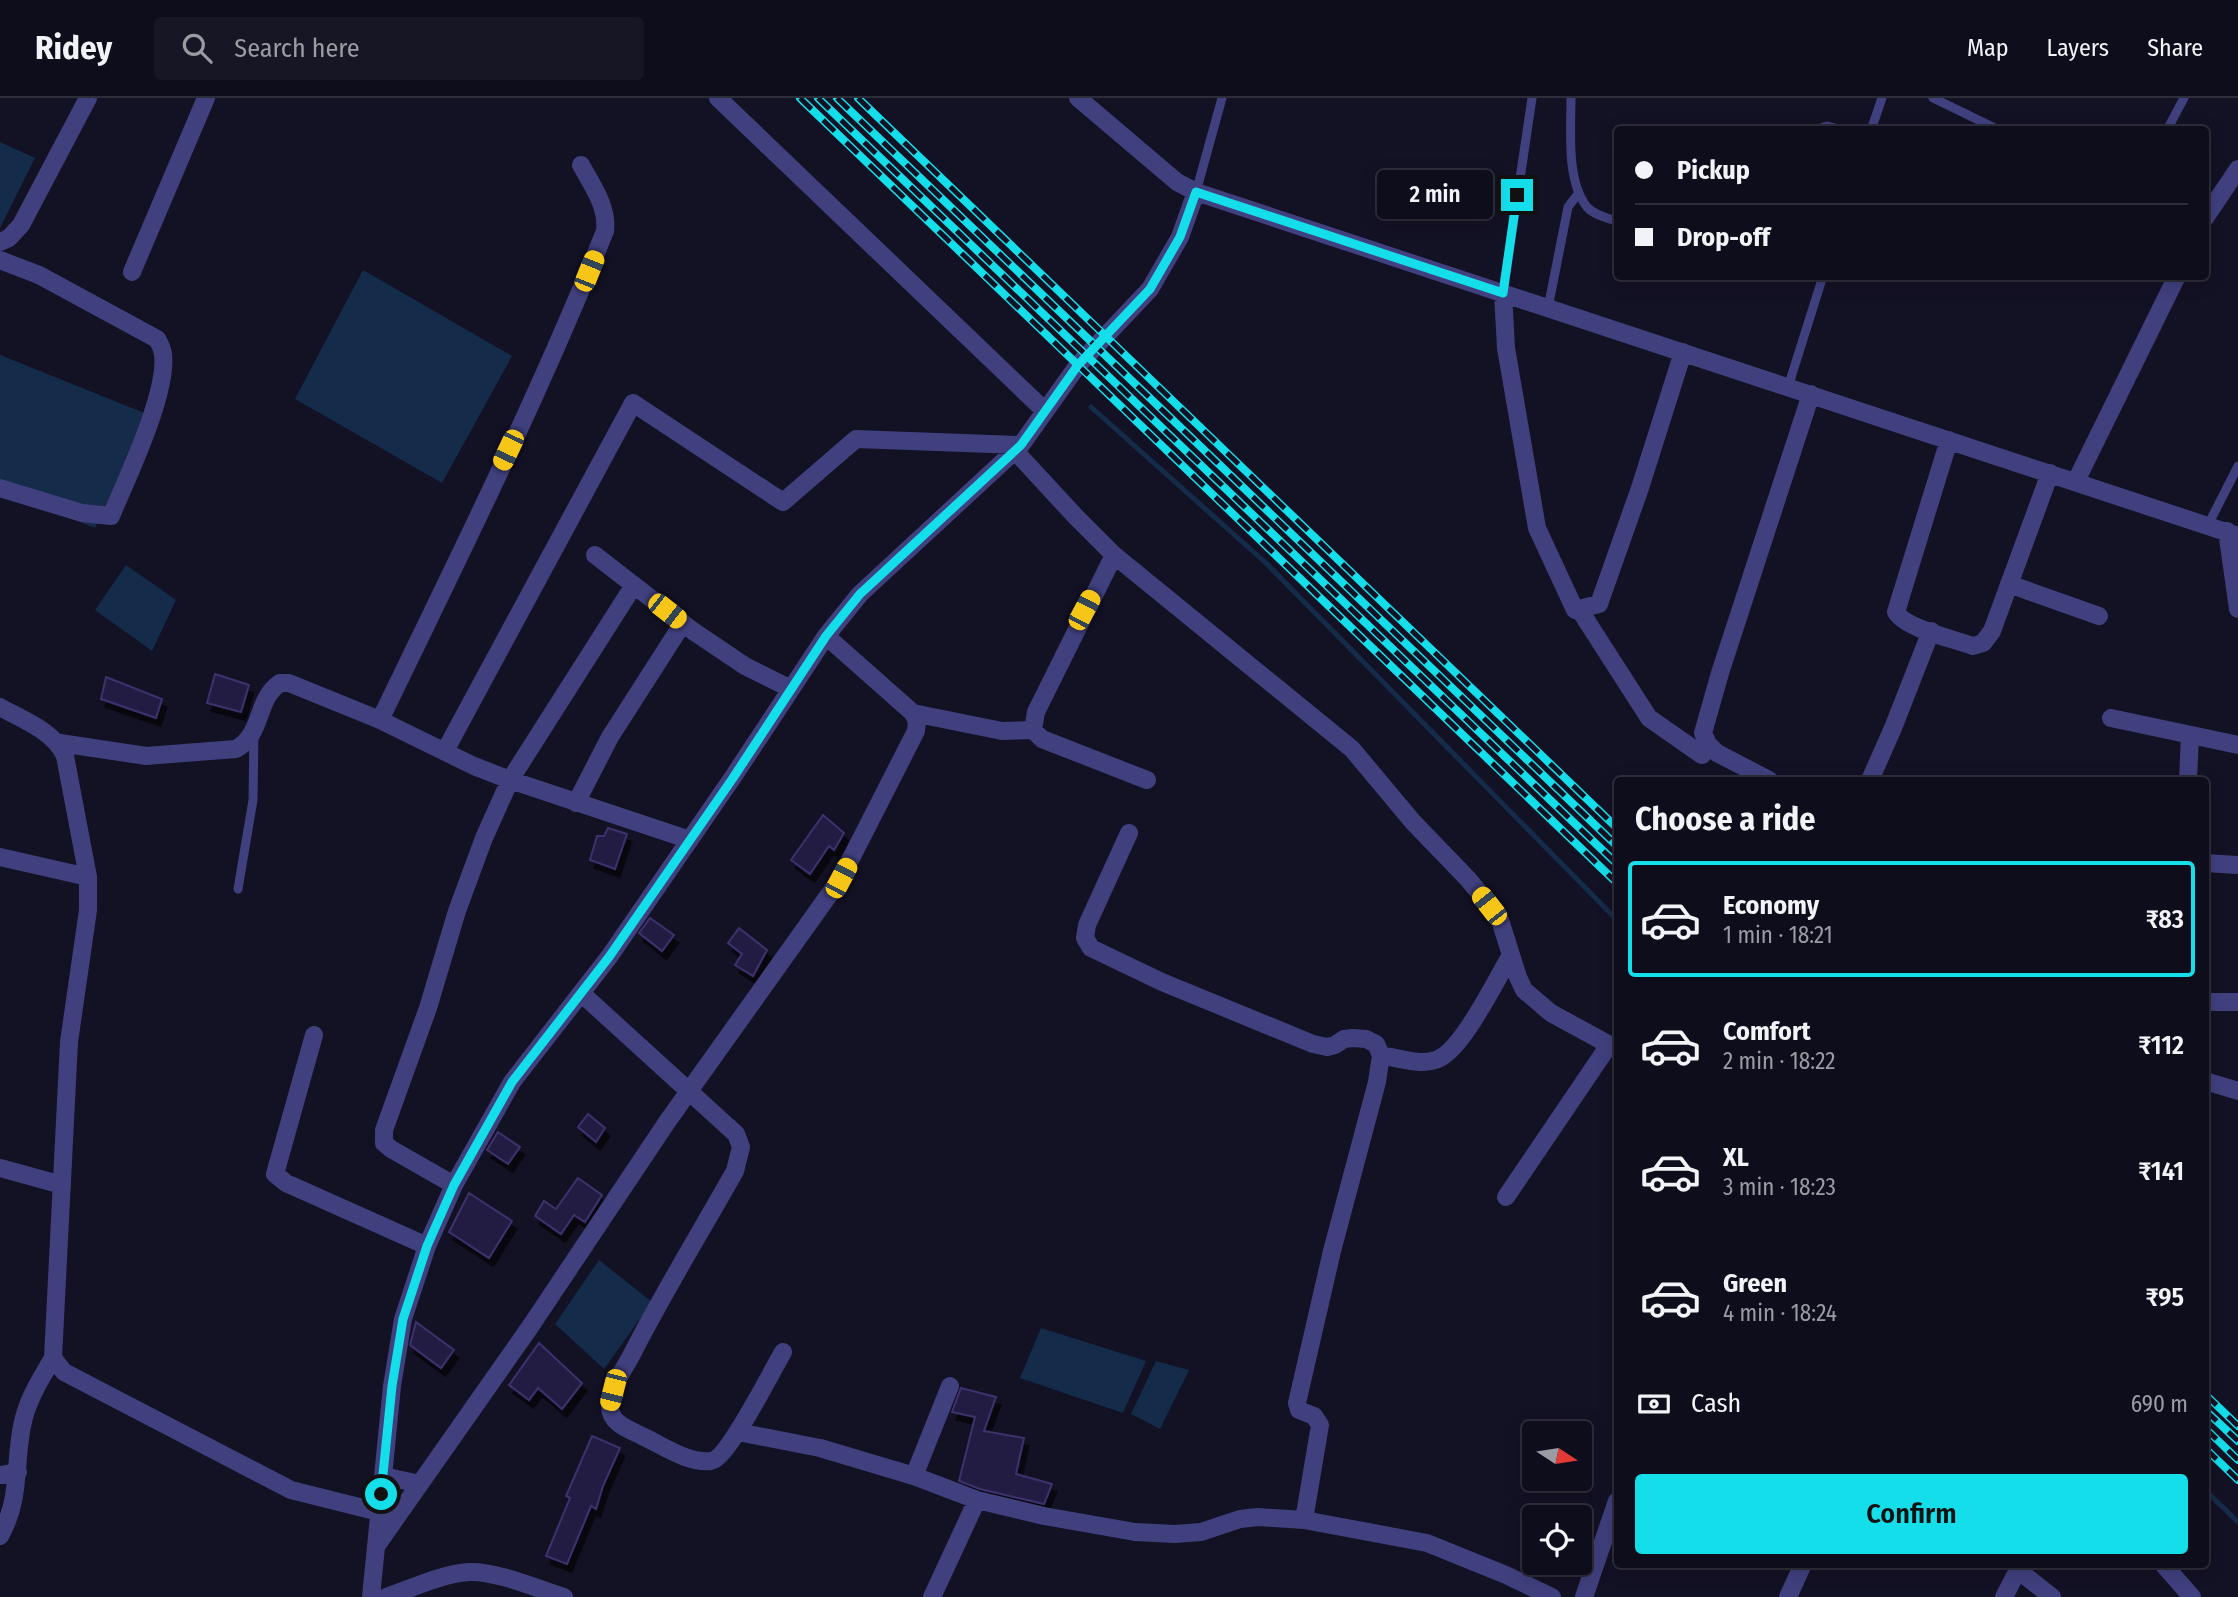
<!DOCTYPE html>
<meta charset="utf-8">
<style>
:root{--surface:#0e0d1b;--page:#171624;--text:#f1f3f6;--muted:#9b9ca3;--line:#2e2d3a;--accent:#14deea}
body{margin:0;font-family:"Fira Sans Condensed",sans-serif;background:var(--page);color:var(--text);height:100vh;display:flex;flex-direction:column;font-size:26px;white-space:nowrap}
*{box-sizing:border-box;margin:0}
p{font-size:23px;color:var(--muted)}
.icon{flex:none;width:38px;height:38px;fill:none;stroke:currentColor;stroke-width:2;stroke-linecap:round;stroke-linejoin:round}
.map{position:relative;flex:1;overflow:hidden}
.drawer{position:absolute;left:1614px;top:679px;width:595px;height:791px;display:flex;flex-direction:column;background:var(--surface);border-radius:7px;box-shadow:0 4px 18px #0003,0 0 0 2px var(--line)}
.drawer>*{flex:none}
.banner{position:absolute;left:1614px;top:28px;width:595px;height:154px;border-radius:7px;box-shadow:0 4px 18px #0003,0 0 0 2px var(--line);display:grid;align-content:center;height:154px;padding:0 21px;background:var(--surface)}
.needle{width:46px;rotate:102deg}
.controls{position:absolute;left:1522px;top:1323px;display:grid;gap:14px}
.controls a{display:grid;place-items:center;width:70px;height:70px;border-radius:7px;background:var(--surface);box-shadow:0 4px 18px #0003,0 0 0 2px var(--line);font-size:35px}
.end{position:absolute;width:32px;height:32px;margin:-16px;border:9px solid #14deea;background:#111;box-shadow:0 0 0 4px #111}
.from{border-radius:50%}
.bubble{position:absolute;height:49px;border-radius:7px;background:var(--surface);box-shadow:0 4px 18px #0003,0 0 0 2px var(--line);font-size:23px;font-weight:600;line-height:49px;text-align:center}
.car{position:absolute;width:21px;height:42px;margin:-21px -10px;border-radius:9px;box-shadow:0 0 5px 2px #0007;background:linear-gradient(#f5c518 24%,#345 0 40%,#f5c518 0 76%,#345 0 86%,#f5c518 0)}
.banner b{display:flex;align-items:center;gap:24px;height:66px;font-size:26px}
.banner b+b{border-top:2px solid var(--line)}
.banner i{width:18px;height:18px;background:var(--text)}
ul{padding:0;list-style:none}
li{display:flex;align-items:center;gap:21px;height:116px;margin:0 14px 10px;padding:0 7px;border:4px solid transparent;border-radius:7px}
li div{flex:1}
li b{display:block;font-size:26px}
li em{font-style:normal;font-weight:600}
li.active{border-color:var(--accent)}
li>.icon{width:63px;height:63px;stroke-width:1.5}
h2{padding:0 21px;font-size:32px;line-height:84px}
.pay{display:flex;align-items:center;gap:18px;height:77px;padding:0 21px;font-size:26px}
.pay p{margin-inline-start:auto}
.primary-button{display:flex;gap:14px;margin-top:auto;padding:14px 21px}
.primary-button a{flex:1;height:80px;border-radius:7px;background:var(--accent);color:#111;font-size:28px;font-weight:600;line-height:80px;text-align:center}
header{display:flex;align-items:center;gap:42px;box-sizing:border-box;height:98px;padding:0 35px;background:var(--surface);border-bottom:2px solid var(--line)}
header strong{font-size:33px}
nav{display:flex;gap:38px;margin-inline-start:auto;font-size:24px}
.search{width:490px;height:63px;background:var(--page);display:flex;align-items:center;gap:18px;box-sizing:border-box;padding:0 24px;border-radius:7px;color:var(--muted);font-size:26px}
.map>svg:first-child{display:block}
</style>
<header>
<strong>Ridey</strong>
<div class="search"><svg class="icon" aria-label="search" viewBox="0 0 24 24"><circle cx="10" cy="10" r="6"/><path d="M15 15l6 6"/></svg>Search here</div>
<nav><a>Map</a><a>Layers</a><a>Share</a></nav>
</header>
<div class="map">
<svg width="2238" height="1499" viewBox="0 0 2238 1499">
<defs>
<filter id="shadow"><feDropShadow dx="4.5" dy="8" stdDeviation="0" flood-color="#0009"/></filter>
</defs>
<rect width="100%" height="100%" fill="#131124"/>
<path fill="#152b4a" d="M0,44l35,16 -35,70z
M363,172l149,86 -70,127 -147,-84z
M0,257l147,59 -52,114 -95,-38z
M126,467l50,35 -24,51 -57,-41z
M599,1162l53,42 -48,67 -49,-45z
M1041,1230l105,33 -23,52 -103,-35z
M1156,1263l33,9 -29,59 -29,-15z"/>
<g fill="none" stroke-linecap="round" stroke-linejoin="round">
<path stroke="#152b4a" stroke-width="5" d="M1091,309l175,156 351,357
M2205,1392l33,32"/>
</g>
<path fill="#241e43" stroke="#3c326d" stroke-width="2" filter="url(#shadow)" d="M215,576l34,11 -8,27 -34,-9z
M106,579l56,22 -6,19 -55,-19z
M823,717l21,18 -10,17 -5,-4 -19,28 -19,-14z
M608,730l19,6 -12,35 -25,-9 7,-24h7z
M650,820l24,17 -12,16 -23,-18z
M739,830l28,22 -14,26 -18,-11 7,-11 -14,-11z
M588,1016l17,14 -9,14 -18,-15z
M498,1034l22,15 -12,17 -21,-14z
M578,1080l24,17 -17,27 -11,-7 -13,19 -26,-18 9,-15 12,8z
M469,1095l43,28 -23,37 -40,-26z
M416,1224l38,28 -13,18 -31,-23z
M539,1245l43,40 -20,26 -24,-21 -9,12 -20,-15z
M961,1290l35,9 -12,34 40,7 -8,36 36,10 -8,20 -64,-15 -21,-8 16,-64 -23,-5z
M592,1338l28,12 -17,38 -7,23 -5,-3 -24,58 -21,-8 24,-58 -4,-2z"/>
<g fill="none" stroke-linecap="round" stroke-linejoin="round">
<path stroke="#40407f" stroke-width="9" d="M1571,0c0,32 -5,83 16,109 7,8 20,11 30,14
M1933,0l66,32
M1816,32l11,-4 15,4
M1871,32l11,-32
M2167,32l17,-32
M1196,94l26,-94
M1503,195l29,-195
M1548,210l20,-101 10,-13
M1788,289l35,-111
M2208,427l30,-59
M238,791l15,-89 1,-67"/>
<path stroke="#40407f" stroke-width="18" d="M718,0l327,313
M1078,0l99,84 19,10 1042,344
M2205,120l33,-49
M0,144l9,-4 12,-13 67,-127
M0,162l39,15 118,64c3,5 5,9 6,15 5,39 -36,124 -52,162l-29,-3 -82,-25
M132,174l74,-174
M1503,195l3,55 31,180 38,82 24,-6 41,-116 43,-136
M1949,342l-53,172c10,17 58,27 77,34l10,-3 9,-12 58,-158
M1015,353l61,66 38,38 238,194 61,73 55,57 31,38 19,60 6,13 27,23 66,36
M2076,383l101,-205
M2227,433l11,78
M595,457l98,76 52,35 46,23
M1114,457l-78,157 -3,18 9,9 105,41
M2009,486l90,32
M1579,511l70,109 53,37
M0,609c23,13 54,24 65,49l23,121v33l-19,132 -16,316 11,14 227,118 88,22
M913,615l89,18 31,-1
M2111,620l127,27
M380,622c78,-161 158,-322 225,-489 3,-24 -13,-46 -24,-66
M60,645l86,13 90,-7c28,-16 19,-49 44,-66h9l91,37 94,46 36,14 180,60
M445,653l188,-348 150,99 73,-63 165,6
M1769,682l-52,-27 -9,-9 -5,-11 17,-60 91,-279
M1870,682l23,-52 38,-97
M2188,682l2,-45
M576,705l34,-66 73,-114
M1129,735l-42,92 -2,13 6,10 71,34 151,62 14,3 8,-2 9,-6 9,-1 13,1 10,5 5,11 -4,27 -45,169 -35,152 2,7 15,6 6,9 -16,95
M0,759l88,20
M2205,765l33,2
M581,895l155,141 5,13 -6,24c-35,62 -72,122 -104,185 -8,15 -21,32 -21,49 -1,18 18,24 32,31 20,9 46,28 69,25 17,-3 61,-90 72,-109
M2205,904h33
M314,937l-39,139 11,9 141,63
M1381,957c17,3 43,12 59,3 24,-12 56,-78 71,-103
M2205,983l33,10
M0,1070l62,17
M454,1087l-63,-36 -7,-6v-13l44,-122 29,-97 27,-73 26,-58 124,-195
M1506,1099l103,-152
M738,1334l82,16 94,28 63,24 67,16 91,16 40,2 26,-2 39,-13 18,-2 46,3 123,23 79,32 46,22
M0,1377l18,-3
M383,1378l37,8
M914,1378l36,-90
M0,1438c21,-37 14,-70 22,-110 5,-26 18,-46 31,-68
M377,1447l153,-218 137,-205 174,-244 75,-147 1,-9 -4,-9 -87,-77
M2163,1466l29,33
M2018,1472l34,27
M371,1499l21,-211 11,-67 24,-73 27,-61 58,-103 97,-125 124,-180 93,-141 34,-42 161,-149 57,-80 72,-76 30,-52 16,-45
M386,1499c27,-9 55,-23 83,-25 28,-1 69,17 95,25
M932,1499l45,-97
M1584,1499l33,-96
M1788,1499l15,-33
M2004,1499l17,-33"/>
<g stroke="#14deea" stroke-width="8">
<path id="rail" d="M800,0l817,785
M818,0l799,766
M837,0l780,748
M858,0l759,730
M2205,1296l33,32
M2205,1312l33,31
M2205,1330l33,32
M2205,1350l33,32"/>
</g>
<use href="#rail" stroke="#131124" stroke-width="5" stroke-dasharray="16" stroke-linecap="butt"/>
</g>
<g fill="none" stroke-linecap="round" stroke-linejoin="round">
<path stroke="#14deea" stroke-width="9" d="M381,1396l11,-108 11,-67 24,-73 27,-61 58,-103 97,-125 124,-179 93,-142 34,-42 161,-149 57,-80 72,-76 30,-52 16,-45 307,101 14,-98"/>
</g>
</svg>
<div class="controls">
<a><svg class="needle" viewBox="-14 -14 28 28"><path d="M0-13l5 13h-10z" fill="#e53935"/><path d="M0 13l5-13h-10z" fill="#9b9ca3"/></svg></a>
<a><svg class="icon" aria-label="locate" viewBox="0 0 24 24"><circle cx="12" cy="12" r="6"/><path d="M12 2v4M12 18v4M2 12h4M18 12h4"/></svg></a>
</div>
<i class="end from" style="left:381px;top:1396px"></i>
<i class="end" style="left:1517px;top:97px"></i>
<div class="bubble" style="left:1377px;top:72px;width:116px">2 min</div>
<i class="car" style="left:589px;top:173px;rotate:22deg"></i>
<i class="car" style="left:508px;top:352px;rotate:205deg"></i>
<i class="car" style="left:1084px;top:512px;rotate:28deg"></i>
<i class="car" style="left:667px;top:513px;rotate:128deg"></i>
<i class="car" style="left:841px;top:780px;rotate:28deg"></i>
<i class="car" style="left:1489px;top:808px;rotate:322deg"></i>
<i class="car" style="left:613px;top:1292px;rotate:194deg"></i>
<div class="banner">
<b><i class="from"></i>Pickup</b>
<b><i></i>Drop-off</b>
</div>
<section class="drawer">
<h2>Choose a ride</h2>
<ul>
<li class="active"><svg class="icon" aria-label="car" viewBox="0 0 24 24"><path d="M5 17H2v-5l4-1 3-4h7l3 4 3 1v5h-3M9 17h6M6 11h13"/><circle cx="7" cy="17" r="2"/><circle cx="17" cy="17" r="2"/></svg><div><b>Economy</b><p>1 min · 18:21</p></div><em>₹83</em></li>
<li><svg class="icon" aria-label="car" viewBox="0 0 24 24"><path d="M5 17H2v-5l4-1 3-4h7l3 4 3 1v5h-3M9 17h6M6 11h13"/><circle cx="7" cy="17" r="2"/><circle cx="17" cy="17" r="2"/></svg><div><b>Comfort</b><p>2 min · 18:22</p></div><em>₹112</em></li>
<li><svg class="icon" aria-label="car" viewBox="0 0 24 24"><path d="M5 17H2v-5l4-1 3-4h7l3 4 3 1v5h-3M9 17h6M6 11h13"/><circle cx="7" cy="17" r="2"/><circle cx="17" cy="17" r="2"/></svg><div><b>XL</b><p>3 min · 18:23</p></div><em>₹141</em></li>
<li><svg class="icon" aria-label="car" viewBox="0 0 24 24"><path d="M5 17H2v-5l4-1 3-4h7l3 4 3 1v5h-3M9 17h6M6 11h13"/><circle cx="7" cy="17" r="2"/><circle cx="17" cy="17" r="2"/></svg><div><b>Green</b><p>4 min · 18:24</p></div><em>₹95</em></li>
</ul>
<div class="pay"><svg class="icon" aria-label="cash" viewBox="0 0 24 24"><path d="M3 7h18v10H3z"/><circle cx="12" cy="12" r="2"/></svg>Cash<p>690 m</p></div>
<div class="primary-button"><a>Confirm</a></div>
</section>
</div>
